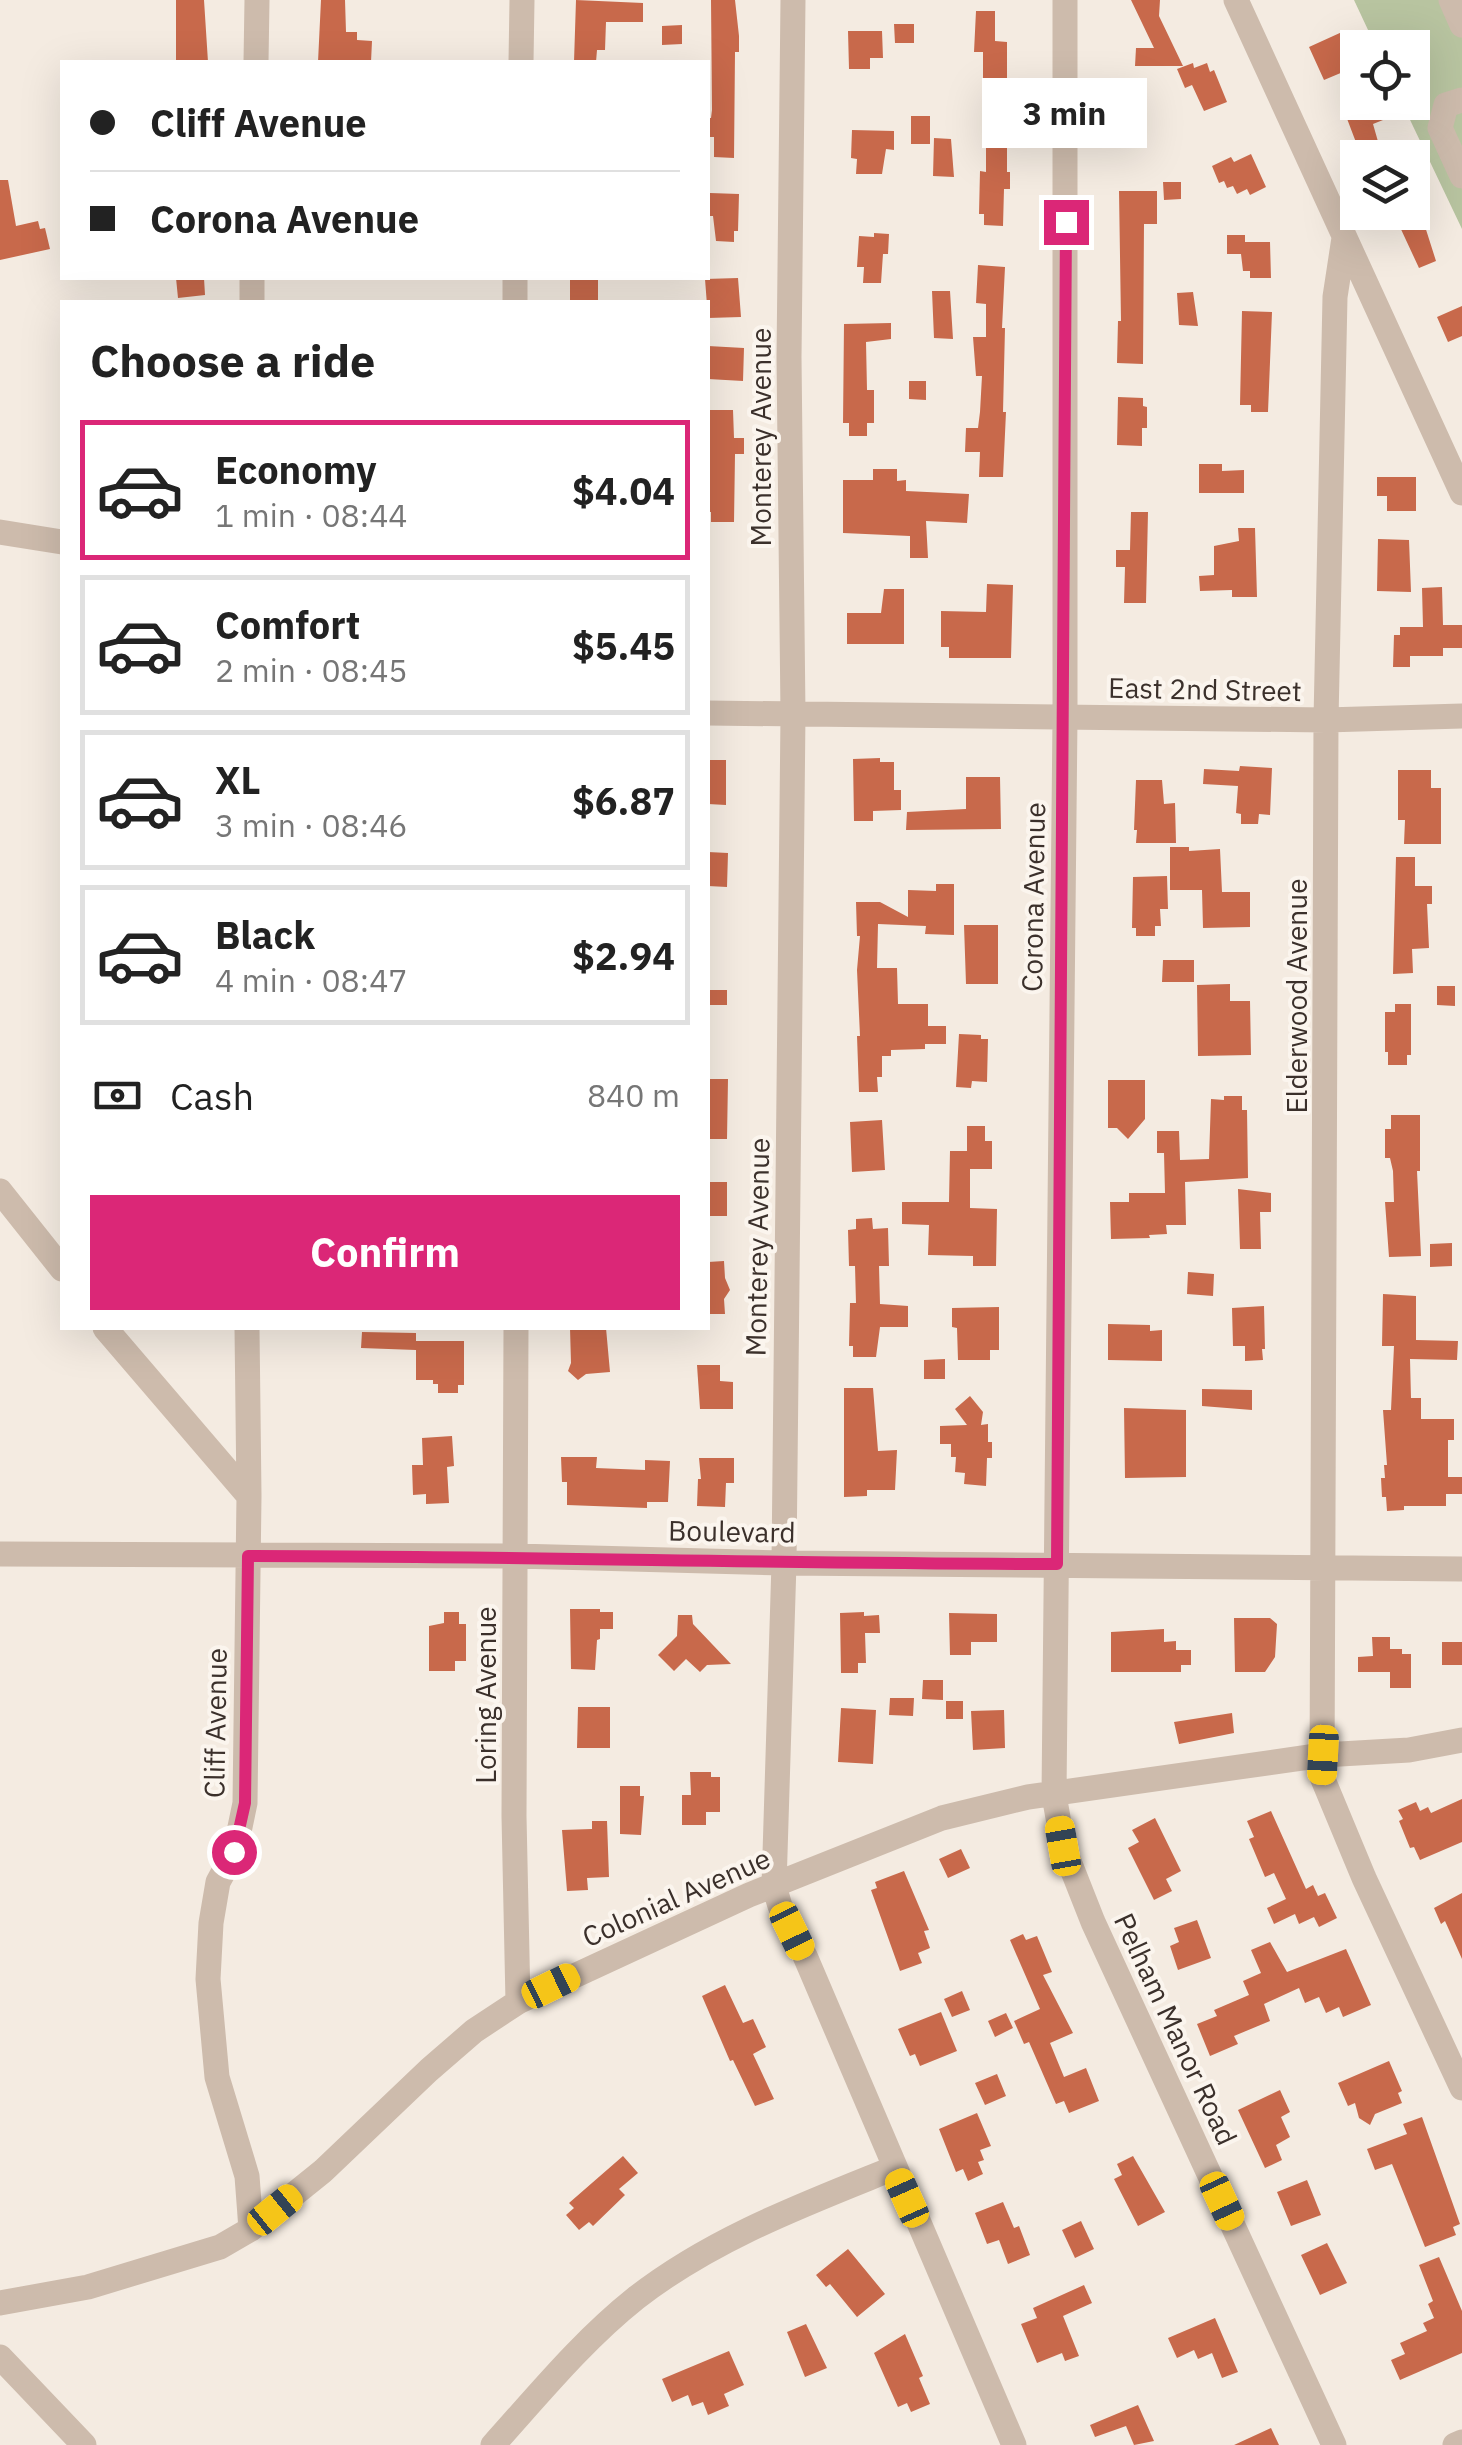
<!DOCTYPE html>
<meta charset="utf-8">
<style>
:root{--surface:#fff;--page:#f2f2f2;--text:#222;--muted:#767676;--line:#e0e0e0;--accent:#db2777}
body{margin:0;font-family:"IBM Plex Sans",sans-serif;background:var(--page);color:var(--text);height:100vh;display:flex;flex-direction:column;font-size:38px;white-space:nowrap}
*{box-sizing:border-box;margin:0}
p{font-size:32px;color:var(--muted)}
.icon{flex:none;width:55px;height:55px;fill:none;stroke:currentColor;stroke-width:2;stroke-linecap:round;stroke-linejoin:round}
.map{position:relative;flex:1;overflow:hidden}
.side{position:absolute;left:60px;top:300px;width:650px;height:1030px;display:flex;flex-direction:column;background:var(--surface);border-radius:0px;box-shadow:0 10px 40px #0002}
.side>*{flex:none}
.banner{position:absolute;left:60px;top:60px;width:650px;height:220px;border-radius:0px;box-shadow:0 10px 40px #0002;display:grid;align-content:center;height:220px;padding:0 30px;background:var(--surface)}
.fabs{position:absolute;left:1340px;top:30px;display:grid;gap:20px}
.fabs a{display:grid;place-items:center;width:90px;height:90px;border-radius:0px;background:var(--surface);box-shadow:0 10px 40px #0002;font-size:50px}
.end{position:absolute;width:45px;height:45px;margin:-22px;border:12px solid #db2777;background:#fff;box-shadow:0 0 0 5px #fff}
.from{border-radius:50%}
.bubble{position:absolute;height:70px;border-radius:0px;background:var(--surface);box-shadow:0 10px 40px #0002;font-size:32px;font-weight:800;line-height:70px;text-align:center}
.car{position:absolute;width:30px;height:60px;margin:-30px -15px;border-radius:12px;box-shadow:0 0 8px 2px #0007;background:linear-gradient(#f5c518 24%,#345 0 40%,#f5c518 0 76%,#345 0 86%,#f5c518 0)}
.banner b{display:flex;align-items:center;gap:35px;height:95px;font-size:38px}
.banner b+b{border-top:2px solid var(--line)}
.banner i{width:25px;height:25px;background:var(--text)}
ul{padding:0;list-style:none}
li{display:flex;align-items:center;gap:30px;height:140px;margin:0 20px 15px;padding:0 10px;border:5px solid var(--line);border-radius:0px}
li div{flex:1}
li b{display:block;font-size:38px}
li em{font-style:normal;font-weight:800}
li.current{border-color:var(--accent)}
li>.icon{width:90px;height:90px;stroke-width:1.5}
h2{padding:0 30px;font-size:45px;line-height:120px}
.pay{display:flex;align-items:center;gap:25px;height:110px;padding:0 30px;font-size:38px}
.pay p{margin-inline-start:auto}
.button{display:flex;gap:20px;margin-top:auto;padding:20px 30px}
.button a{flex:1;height:115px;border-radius:0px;background:var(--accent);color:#fff;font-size:40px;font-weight:800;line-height:115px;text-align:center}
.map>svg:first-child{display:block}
</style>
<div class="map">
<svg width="1462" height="2445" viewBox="0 0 1462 2445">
<rect width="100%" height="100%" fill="#f4ebe1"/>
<path fill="#b8c4a0" d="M1354,0h108v229l-60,-126 10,-1v-54l-36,-1z"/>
<path fill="#c8694b" d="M176,0h28l4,62 -32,-2z
M321,0h24l1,32h11v8l15,1 -1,21h-53z
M576,0l67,3v19h-37l-1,28h-8l-1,12h-22z
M711,0h24l4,36v16h-4l-1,106 -20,-1v-20h-6v-19h3l1,-8z
M1131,0h29l-1,16 24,50h-48l1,-18h18z
M976,11h19v30l12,1v130h3v17h-6l-1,37 -19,-1v-11h-5l1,-43 6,1v-35h-3v-85h-9z
M894,24h20v19h-19z
M682,25v19l-20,1v-19z
M848,31h34l1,27h-13v11h-21z
M1342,32l7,15 -6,2 4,10 -7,4 3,9 -19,8 -15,-33z
M1193,63l1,5 13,-5 3,9 4,-2 13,32 -23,9 -12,-26 -7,3 -8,-19z
M1376,103l7,17 -10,4 6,21 -15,6 -3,-7 -4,1 -11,-29z
M1115,105h24v40h-24z
M911,116h19v28h-19z
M852,130l42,1v19l-8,-1 -4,25h-26l1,-15 -6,-1z
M934,138l17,1 3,38 -21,-1z
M1251,154l15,33 -16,8 -3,-6 -10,5 -4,-8 -6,2 -3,-7 -5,2 -7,-17 19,-9 3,5z
M0,180h8l8,46 22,-5 2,8 5,-1 5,21 -50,11z
M1163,182h18v17l-17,1z
M1119,191h38v33h-13l-1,140 -26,-1 1,-42h3z
M710,193l29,1 -1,37h-4v11l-18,-1 -3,-25h-5z
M1422,217l14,44 -17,7 -20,-43z
M874,233l15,1 -1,20h-5l-2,29h-18l1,-16h-7l2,-31 15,1z
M1227,235h18v7h25l1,36h-21v-7h-7l-2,-17h-14z
M978,265l27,2 -3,61h3l-2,84h3l-3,65h-24l1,-25h-15l1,-24h12l2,-16 2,-36h-6l-3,-39h13v-33l-10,-1z
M176,278h28l1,17 -27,3z
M570,278h28v24h-28z
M738,278l3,39 -33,1 -3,-39z
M932,291h18l3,48 -19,-1z
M1193,292l5,34 -19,-1 -2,-32z
M1462,306v30l-14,6 -11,-25z
M1242,311l30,1 -4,100h-17v-7h-11z
M891,323v16l-25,3 1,48h7v33h-7v13h-18v-13h-6l1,-99z
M708,346l36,2 -1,33 -35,-2z
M909,381h17v19l-17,-1z
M1118,397l25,1v8l4,1v21h-5v18l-25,-1z
M708,410h25l1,28h10v16h-9l-1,68h-23v-10h-3z
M1199,464h23v7l22,-1v23h-45z
M873,469h24v12l9,-1v11l63,3 -2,29 -41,-2 2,37h-18v-22l-67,-3v-53h30z
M1377,477h39v34h-29v-15h-10z
M1131,512h17l-2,91h-22l1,-36h-9v-17h14z
M1238,528h17l2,69h-25v-7l-32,1 -1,-15 15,-1v-29l25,-5z
M1378,539l31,1 2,52 -34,-1z
M987,584l26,1 -2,73h-62v-11h-8v-36l45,1z
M1442,587l1,38h19v23h-19v8h-33v11h-17l1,-32h6v-8h23l-1,-39z
M884,589h20v55h-57v-31h34z
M880,758v4h14v28h7v20l-28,1v10h-19l-1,-62z
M708,760h18v45l-18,-1z
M1240,766l32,2 -2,47 -11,-1 -1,10h-17v-10l-5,-1 2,-27 -35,-2 1,-15 35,2z
M1398,770h33v18h10v56h-37l1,-24h-7z
M966,777h34l1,52 -95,1 1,-18 59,-3z
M1136,780h26l2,24 11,-1 1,40h-40l1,-13h-3z
M1170,847h19v4l31,-2 2,43h28v35l-47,1 -1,-38h-32z
M708,852l20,1 -1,34 -19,-1z
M1396,857h19v29h17v18h-5l2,44 -17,1 1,24 -20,1z
M1167,876l1,33h-8l1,17h-6v10h-19v-8h-4l1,-51z
M936,884h18v51l-29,-1 1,-8 -48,-2 -1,44h20l1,36h30v22h18v18h-21v5l-34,1v6h-9v21h-5l1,15h-19l-2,-56h3l-3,-66 3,-34h-3l-1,-34h24l28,15v-27l28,1z
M964,925h34v59h-32z
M1163,960h31v22h-32z
M1230,984v17h20l1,54 -53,1 -1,-71z
M1437,986h18v20l-18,-1z
M708,990h19v15h-19z
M1395,1004h16v51h-4v10h-19v-13h-3v-40h10z
M959,1034l22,1v4h7l-1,43 -15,-1 -1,7 -15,-1z
M710,1079h18l-1,60h-19z
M1108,1080h37v39l-17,20 -11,-11h-9z
M1224,1096h18v14h5l1,68 -63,4 1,43h-20l1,9 -18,1 1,3 -39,1 -1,-37h19v-9h36l-1,-40h-7v-22h22l1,29 29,-1 2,-60 13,1z
M1391,1115h29v56h-3l4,85 -32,1 -4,-55h9l-1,-31 -3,-13h-5v-29h6z
M882,1120l3,50 -33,2 -2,-50z
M967,1126h18v15h7v28h-22v39l27,1 -1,57h-23v-10l-45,-1 1,-30 -27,-1v-22h47l1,-51h17z
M708,1182h19v34h-19z
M1238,1189l33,4v19h-11l1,37h-21z
M872,1218l1,11 15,-1 1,38h-10l1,38 28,2v21h-28l-4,30h-23v-11h-4l1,-43h6l-1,-37h-6l-1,-36 8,-1v-10z
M1452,1243v23l-22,1v-23z
M724,1261l1,17 5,12 -6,9 1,15h-17v-52z
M1188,1272l26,2 -1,22 -26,-2z
M1383,1294l33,2v44l42,1 -1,19 -47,-1 1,39h10v21h33v21h-6v37h14v17h-16v12h-42v4l-17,1 -1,-14h-4l-1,-19h4l-1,-13h3l-4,-55h8l3,-64h-12z
M1264,1306l1,43h-3l1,11 -18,1v-15h-12l-1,-38z
M999,1307v43h-9v10h-32l-1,-32 -5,-1v-19z
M1108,1324l42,1v6l12,-1v31l-54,-1z
M570,1328h36l4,44 -24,2 -8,6 -10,-9 3,-8z
M362,1332l54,1v17l-55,-2z
M416,1341h48v44h-6v8h-20v-9h-5v-4h-17z
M945,1359v20h-21v-19z
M697,1365h23v16l13,1v27h-33z
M844,1388h29l5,63 19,-1 -2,40h-28v6l-23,1z
M1202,1389l50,1v20l-50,-4z
M970,1396l13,16 -2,13 7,-1v18h4v16h-5l-1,28 -22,-2 1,-11 -10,-1 1,-15h-5v-13h-11v-18l27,-1 -12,-16z
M1124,1408l62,2v67l-61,1z
M452,1436l2,30 -7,1 2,36 -23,1v-10l-13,1 -1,-30h11l-1,-27z
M561,1457h36l-1,11 49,2v-10l25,1 -2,41h-21v6l-80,-3v-23h-5z
M699,1458h35v25h-8l-1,24 -28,-1 1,-27h3z
M570,1609h30v3h13v17h-13v10l-3,1 -2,30 -24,-1z
M444,1612h15v12h7v37h-11v10h-26v-45l15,-3z
M864,1612v4l15,-1 1,18h-15l1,30h-8v10h-17l-1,-60z
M949,1613l48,1v28h-26v13h-21z
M678,1615h14l1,9 38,40 -24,1 -7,7 -14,-13 -12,12 -16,-16 19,-19z
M1234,1618h36l7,6 -2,33 -10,15h-30z
M1164,1629v13l12,-1v9h15v15h-10v7h-70v-40z
M1372,1637h18v12h12v5h9v34h-21v-16h-32v-15l15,-1z
M1442,1642h20v23h-20z
M923,1680h20v20l-21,-1z
M890,1698h24l-1,18 -24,-1z
M946,1701h17v18h-17z
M578,1707h32v41h-33z
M841,1708l35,2 -3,54 -35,-2z
M1004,1710l1,38 -32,2 -2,-39z
M1232,1713l2,20 -55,11 -5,-22z
M690,1772h21v5h9v35h-14v13h-24v-30h9z
M620,1786h20v10h4l-3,39 -21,-1z
M1462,1799v43l-42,18 -6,-13 -4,1 -11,-27 4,-2 -5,-9 18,-8 4,9 8,-4 3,6z
M1271,1811l35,78 7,-4 5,11 7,-3 12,25 -18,9 -5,-10 -15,7 -4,-10 -21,10 -7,-16 19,-9 -12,-26 -9,4 -16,-38 5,-2 -7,-16z
M1155,1818l26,53 -15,8 6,12 -18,9 -26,-52 11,-6 -7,-12z
M592,1821h15l2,56 -22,1 1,12 -21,1 -5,-61 30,-1z
M961,1849l9,19 -22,10 -9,-19z
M904,1871l25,59 -5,1 6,17 -12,5 4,10 -22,8 -29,-81 6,-2 -2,-6z
M1462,1893v66l-17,-38 -4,3 -7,-16z
M1197,1920l14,38 -33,12 -8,-24 9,-4 -5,-14z
M1023,1934l3,6 11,-4 15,36 -9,3 30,58 -23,10 14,34 22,-9 13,33 -30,12 -5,-12 -8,3 -27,-62 -5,2 -10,-23 26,-12 -30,-69z
M1270,1942l17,30 59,-23 25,56 -28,12 -4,-10 -13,6 -7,-16 -14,6 -6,-15 -35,16 6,17 -36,15 4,8 -28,12 -13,-32 20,-8 -3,-6 35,-15 -6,-14 18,-8 -10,-23z
M725,1985l18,38 10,-4 13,28 -13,7 21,45 -19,7 -22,-46 -3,1 -28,-65z
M962,1991l8,19 -18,7 -8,-18z
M941,2012l16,39 -37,15 -5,-12 -5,2 -12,-27z
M1006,2013l7,15 -18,9 -7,-16z
M1389,2061l13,30 -4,2 4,10 -27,11 -5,11 -11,-7 -4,-15 -7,3 -10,-23z
M997,2074l9,22 -21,9 -10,-22z
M1280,2090l10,22 -9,5 9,20 -14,8 6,15 -17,8 -27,-58z
M977,2113l14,33 -11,4 4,10 -6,2 5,12 -15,7 -5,-12 -7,3 -17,-43z
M1422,2117l38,107 -7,3 3,8 -31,12 -33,-83 -17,6 -8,-21 40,-15 -4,-10z
M623,2156l15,17 -19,16 6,6 -32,31 -4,-4 -10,8 -13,-15 8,-7 -5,-5z
M1133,2156l32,56 -27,14 -24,-47 8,-4 -5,-11z
M1307,2180l14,35 -30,11 -14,-34z
M1003,2202l11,26 5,-2 11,29 -22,9 -9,-24 -12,4 -12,-31z
M1081,2221l13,28 -19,9 -13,-28z
M1327,2243l20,40 -27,12 -19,-40z
M848,2249l37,45 -28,23 -27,-33 -4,3 -10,-12z
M1439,2257l23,54v42l-62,27 -9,-20 14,-6 -5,-11 27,-12 -4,-8 11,-5 -6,-14 5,-3 -14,-36z
M1084,2285l8,18 -29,13 16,40 -14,5 -3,-8 -25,10 -16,-39 16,-6 -4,-10z
M1215,2318l23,54 -16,6 -10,-25 -14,6 -4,-9 -17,8 -9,-20z
M806,2324l21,44 -22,9 -18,-45z
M905,2334l18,42 -4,2 11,26 -19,8 -4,-9 -9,4 -24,-54z
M729,2351l15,34 -20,9 5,12 -21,9 -5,-13 -11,4 -4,-11 -16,7 -10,-23z
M1138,2405l16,36 -20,4 -8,-19 -31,11 -5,-12z
M1271,2428l8,17h-45z"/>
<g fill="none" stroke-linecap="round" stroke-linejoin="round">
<path stroke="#cdbbac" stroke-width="25" d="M793,0l-4,357 4,357 -9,849 -10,323 6,20 25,50 209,489
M1065,0v717l-11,1078 9,51 30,76 241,523
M1236,0l226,493
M1451,0l11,25
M256,62l1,-62
M521,62l1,-62
M1462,100l-16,5 -6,23 22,48
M1344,238l-9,59 -9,423 -4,1057 42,101 98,210
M515,278v24
M252,302v-24
M0,532l62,10
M708,713l618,7 136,-4
M0,1191l62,78
M105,1328l144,168
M247,1328l2,168 -4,307 -10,48 -17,31 -7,41 -3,56 9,98 30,99 4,53
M516,1328l-2,488 4,186
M0,1554l516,2 268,7 678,6
M0,2303l88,-16 132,-40 31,-18 72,-58 106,-101 45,-39 44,-29 231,-107 193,-77 86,-21 295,-42 86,-5 53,-10
M0,2357l84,88
M493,2445c46,-51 89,-104 143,-147 77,-60 169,-94 258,-130
M1455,2445l7,-3"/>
</g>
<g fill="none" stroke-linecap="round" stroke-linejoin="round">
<path stroke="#db2777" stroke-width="12" d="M234,1852l11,-49 3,-247c269,0 539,8 809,8l9,-1342"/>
</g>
<g text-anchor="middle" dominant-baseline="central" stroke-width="8" stroke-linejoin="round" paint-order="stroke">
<g font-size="28" fill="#3b302b" stroke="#fbf5ee">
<text transform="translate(760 437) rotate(-90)">Monterey Avenue</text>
<text transform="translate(1205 689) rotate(1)">East 2nd Street</text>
<text transform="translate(1033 897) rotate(-89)">Corona Avenue</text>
<text transform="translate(1296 996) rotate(-90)">Elderwood Avenue</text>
<text transform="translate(757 1247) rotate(-89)">Monterey Avenue</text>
<text transform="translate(732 1531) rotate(1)">Boulevard</text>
<text transform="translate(485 1695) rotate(-90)">Loring Avenue</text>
<text transform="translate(215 1723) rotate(-89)">Cliff Avenue</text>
<text transform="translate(676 1897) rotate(-24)">Colonial Avenue</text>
<text transform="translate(1176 2029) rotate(65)">Pelham Manor Road</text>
</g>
</g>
</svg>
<div class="fabs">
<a><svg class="icon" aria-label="locate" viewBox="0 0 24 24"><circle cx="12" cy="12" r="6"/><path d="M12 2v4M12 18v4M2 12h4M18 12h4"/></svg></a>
<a><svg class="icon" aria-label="layers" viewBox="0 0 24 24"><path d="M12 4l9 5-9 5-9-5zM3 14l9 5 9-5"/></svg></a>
</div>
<i class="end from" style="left:234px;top:1852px"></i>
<i class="end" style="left:1066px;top:222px"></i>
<div class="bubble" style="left:982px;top:78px;width:165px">3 min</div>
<i class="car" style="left:1323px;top:1755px;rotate:183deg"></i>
<i class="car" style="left:1063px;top:1846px;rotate:350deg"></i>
<i class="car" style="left:792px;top:1931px;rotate:154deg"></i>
<i class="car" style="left:551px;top:1986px;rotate:64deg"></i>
<i class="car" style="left:907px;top:2198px;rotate:336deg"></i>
<i class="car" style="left:1222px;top:2201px;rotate:155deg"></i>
<i class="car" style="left:275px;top:2210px;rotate:51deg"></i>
<div class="banner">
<b><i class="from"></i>Cliff Avenue</b>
<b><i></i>Corona Avenue</b>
</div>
<section class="side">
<h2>Choose a ride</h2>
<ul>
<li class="current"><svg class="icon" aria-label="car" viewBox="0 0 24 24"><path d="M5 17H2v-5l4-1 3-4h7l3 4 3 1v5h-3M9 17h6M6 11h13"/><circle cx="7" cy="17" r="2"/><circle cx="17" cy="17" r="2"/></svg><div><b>Economy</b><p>1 min · 08:44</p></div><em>$4.04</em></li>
<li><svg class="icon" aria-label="car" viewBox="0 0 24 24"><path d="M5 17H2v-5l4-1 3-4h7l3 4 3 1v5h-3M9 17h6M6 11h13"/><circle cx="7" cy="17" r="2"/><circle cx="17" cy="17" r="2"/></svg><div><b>Comfort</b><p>2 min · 08:45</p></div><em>$5.45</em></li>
<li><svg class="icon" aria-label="car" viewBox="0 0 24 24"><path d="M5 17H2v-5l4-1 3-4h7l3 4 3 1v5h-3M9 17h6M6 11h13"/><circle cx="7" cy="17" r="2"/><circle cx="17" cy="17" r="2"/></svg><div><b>XL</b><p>3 min · 08:46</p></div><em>$6.87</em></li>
<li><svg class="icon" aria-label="car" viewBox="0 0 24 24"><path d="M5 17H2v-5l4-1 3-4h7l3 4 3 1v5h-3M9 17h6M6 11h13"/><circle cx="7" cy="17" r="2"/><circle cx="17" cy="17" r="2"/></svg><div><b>Black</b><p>4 min · 08:47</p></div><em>$2.94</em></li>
</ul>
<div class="pay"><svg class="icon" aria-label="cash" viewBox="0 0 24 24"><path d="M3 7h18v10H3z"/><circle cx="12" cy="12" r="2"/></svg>Cash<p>840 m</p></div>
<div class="button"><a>Confirm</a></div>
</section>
</div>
